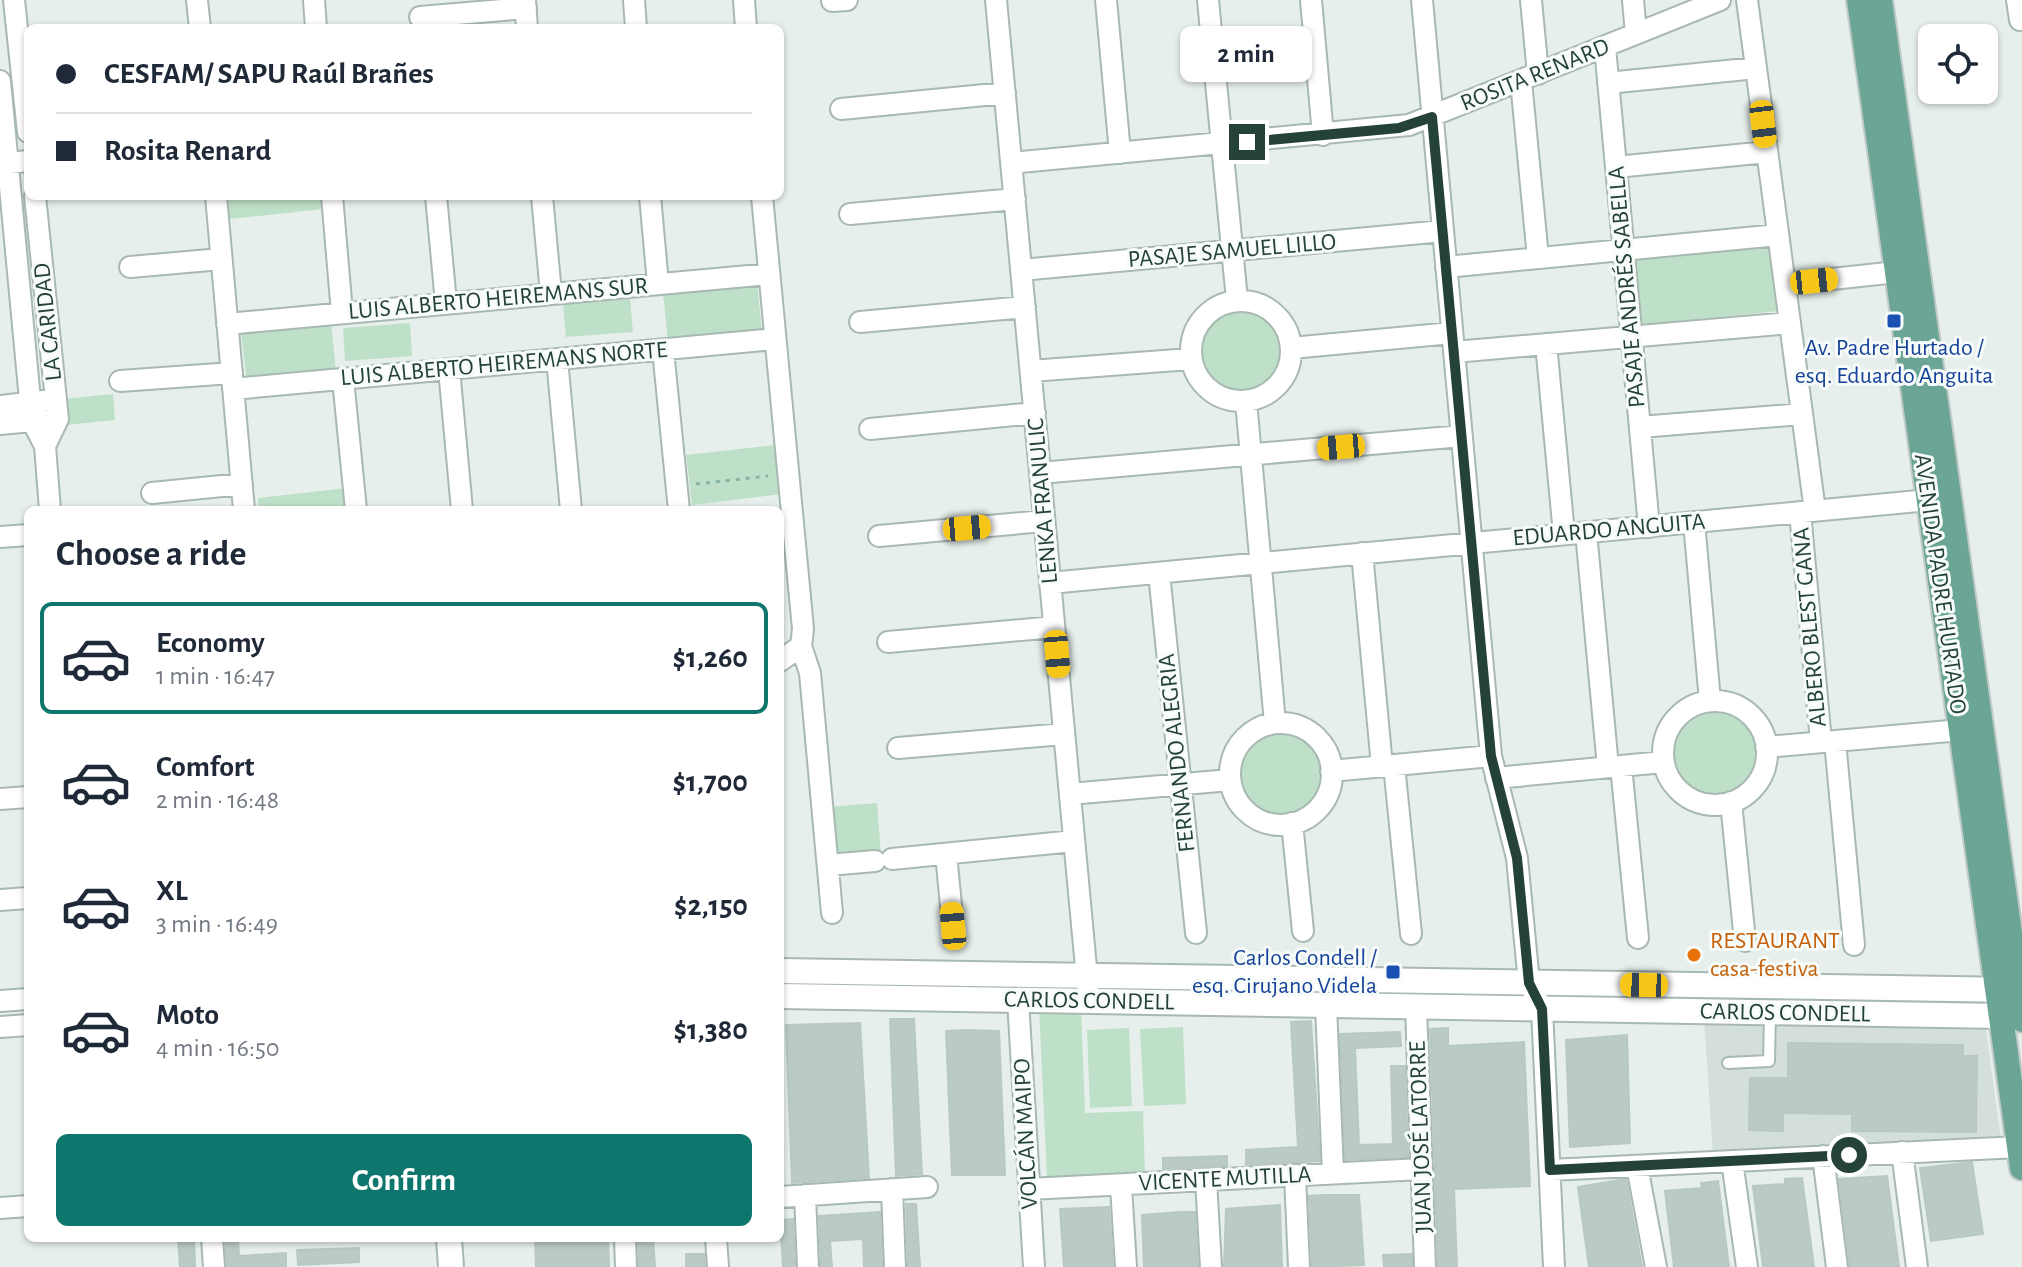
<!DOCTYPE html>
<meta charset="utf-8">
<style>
:root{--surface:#fff;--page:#f2f2f3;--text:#1f2937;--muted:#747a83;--line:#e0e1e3;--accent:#0f766e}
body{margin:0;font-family:"Alegreya Sans",sans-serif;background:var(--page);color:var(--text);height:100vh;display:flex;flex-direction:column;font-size:30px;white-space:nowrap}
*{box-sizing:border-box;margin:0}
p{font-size:26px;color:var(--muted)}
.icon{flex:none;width:44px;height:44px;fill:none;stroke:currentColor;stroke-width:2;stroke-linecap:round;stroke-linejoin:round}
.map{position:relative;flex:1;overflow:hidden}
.side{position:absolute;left:24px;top:506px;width:760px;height:736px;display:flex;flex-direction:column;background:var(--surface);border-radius:12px;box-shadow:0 2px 6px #0004}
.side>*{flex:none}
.hud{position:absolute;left:24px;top:24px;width:760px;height:176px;border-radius:12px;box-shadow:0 2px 6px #0004;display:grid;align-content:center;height:176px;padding:0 32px;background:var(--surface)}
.fabs{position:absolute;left:1918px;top:24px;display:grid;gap:16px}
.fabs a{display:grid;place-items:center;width:80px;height:80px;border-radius:12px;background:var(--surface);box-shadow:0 2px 6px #0004;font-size:40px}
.end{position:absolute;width:36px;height:36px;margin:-18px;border:10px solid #24423a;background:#fff;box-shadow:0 0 0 4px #fff}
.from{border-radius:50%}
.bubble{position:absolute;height:56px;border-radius:12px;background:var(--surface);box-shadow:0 2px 6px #0004;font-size:26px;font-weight:700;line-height:56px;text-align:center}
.car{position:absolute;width:24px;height:48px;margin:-24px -12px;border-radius:10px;box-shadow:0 0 6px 2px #0007;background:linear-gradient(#f5c518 24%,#345 0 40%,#f5c518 0 76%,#345 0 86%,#f5c518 0)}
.hud b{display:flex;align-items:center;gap:28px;height:76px;font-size:30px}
.hud b+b{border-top:2px solid var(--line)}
.hud i{width:20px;height:20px;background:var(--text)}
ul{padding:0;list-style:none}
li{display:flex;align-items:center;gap:24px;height:112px;margin:0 16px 12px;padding:0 16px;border:4px solid transparent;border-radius:12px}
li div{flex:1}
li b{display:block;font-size:30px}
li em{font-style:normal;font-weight:700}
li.on{border-color:var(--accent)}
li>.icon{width:72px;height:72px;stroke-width:1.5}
h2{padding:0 32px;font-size:36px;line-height:96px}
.primary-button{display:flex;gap:16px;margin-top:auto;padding:16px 32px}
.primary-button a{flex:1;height:92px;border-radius:12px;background:var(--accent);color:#fff;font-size:32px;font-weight:700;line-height:92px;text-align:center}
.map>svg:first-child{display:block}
</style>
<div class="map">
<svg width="2022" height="1267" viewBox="0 0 2022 1267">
<rect width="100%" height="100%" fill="#e6efeb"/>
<path fill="#d4dfda" d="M1704,1016l281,6 16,119 -288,17z"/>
<path fill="#bfe0c8" d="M228,196h95l1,13 -94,10z
M1772,241l7,70 -140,14 -6,-70z
M757,283l5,49 -94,10 -5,-49z
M630,299l3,33 -67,5 -3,-33z
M1199 349a42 42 0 1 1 84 0a42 42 0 1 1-84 0Z
M331,322l5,49 -89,11 -6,-50z
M410,323l2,33 -67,5 -2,-33z
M113,394l2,26 -49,5 -3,-26z
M776,445l6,49 -90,11 -6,-50z
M347,488l3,22h-91l-1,-12z
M1673 752a42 42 0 1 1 84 0a42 42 0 1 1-84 0Z
M1239 772a42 42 0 1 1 84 0a42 42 0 1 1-84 0Z
M877,803l4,52 -50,4 -4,-52z
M1081,1006l4,107 58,-2 2,61 -98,5 -8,-169z
M1183,1027l3,77 -42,2 -4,-77z
M1129,1028l3,78 -42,2 -3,-78z"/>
<path fill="#bbcac4" stroke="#b8c9c2" stroke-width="2" d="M890,1019h24l8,155 -26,2z
M1311,1021l9,140 -74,4v-15l52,-3 -7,-125z
M860,1023l9,155 -77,5 -6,-158z
M1448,1028v18l76,-4 6,144 -76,3 3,78h-19l-8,-238z
M965,1030l34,1 6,144h-53l-6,-144z
M1400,1032l1,14 -46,2 4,97 34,-1 -2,-78h14l3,91 -63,3 -5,-126z
M1627,1035l3,108 -60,4 -4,-107z
M1788,1043l175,2v11h14l-1,76 -124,-1v-17l-69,-1v18l-34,-1 1,-52h38z
M1227,1156v10l-64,3v-11z
M1972,1162l11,72 -52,7 -11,-73z
M1887,1176l12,91h-49l-11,-88z
M1802,1178l12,89h-51l-10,-81 32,-2v-5z
M1626,1179l16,88h-53l-11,-80z
M1718,1181l11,86h-55l-9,-76 37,-3 -1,-5z
M1324,1195h35l5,70 -52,2 -3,-71z
M906,1204h10l4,63h-12z
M1280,1205l2,62h-58l2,-58z
M1109,1207l4,60h-49l-4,-58z
M880,1212l2,55h-18l-1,-28 -33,2 2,26h-11l-2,-51z
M1180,1212h15l3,55h-54l-2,-52z
M793,1219l2,48h-12l-3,-47z
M178,1238h16l1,29h-15z
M225,1238h13l1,18 47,-3v14h-59z
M535,1238h73l1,29h-73z
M638,1238h15l2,29h-16z
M359,1248v14l-61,3 -1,-15z
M686,1254h18l1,13h-19z
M1412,1254v13h-28l-1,-12z"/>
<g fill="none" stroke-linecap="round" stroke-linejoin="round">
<g stroke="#a8b8b2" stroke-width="14">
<path id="service" d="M1728,1063l41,-2 1,-48"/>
</g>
<g stroke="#a8b8b2" stroke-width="24">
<path id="minor" d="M14,0l14,132
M197,0l3,28
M314,0l2,28
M525,0l2,28
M634,0l2,28
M744,0l2,28
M996,0l92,989
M1106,0l14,153
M1208,0l29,300
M1311,0l12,135
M1422,0l69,756 26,102 12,125 13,26 12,258
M1531,0l7,74
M1633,0l3,34
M1747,0l68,511
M2017,0l3,20
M832,1l15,-1
M420,17l106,-9
M1605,47l44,480
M0,81l32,340 13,25 5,64
M1521,81l17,177
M1608,83l148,-15
M841,109l164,-16
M1011,163l398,-38 311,-125
M0,164l28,-3
M1616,167l151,-15
M35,196l23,223 -13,27
M216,196l28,314
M332,196l10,117
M436,196l10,107
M542,196l9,98
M650,196l8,88
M762,196l41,433 -2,17 9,27 22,240
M850,214l165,-15
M130,267l91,-8
M1446,267l332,-32
M1021,270l422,-39
M1785,284l112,-12
M1191 351a50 50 0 1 1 100 0a50 50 0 1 1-100 0Z
M860,322l165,-15
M227,324l542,-50
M1546,344l18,190
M1291,348l161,-15
M663,350l16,160
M1454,352l336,-29
M557,359l14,151
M449,369l13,141
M1031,371l159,-12
M343,379l13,131
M120,381l112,-8
M233,389l542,-50
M1246,401l29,322
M0,406l44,-5
M0,424l42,-4
M1640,427l162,-13
M870,429l165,-16
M1040,473l422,-37
M152,493l90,-9
M1800,512l21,230
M1694,522l16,179
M1586,532l22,235
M879,536l165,-15
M0,537l28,-2
M1362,553l20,213
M1159,573l37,360
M1050,583l879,-83
M888,642l166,-15
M780,661l21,-15
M1663 753a52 52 0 1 1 104 0a52 52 0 1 1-104 0Z
M1230 774a51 51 0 1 1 102 0a51 51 0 1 1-102 0Z
M1835,741l19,204
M1766,747l195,-17
M898,748l166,-14
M1394,765l17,169
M1621,766l17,172
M1331,771l160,-15
M1496,778l167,-16
M1070,794l160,-14
M0,799l28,-2
M1731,802l14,139
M1292,823l11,108
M946,854l7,72
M892,859l182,-18
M828,865l47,-4
M0,900l28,-2
M1018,1000l16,267
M0,1001l28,-2
M1326,1005l7,168
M1416,1007l9,260
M0,1027l28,-2
M1902,1152l15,115
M1823,1156l14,111
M1732,1161l15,106
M1637,1166l19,101
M1550,1170l469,-23
M1295,1175l4,92
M1206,1180l5,87
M1121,1186l5,81
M892,1189l3,78
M1029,1189l393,-20
M805,1195l3,72
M780,1197l147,-10
M0,1208l28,-2
M212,1238l2,29
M625,1238l1,29
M716,1238l2,29"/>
</g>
<g stroke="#a8b8b2" stroke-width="28">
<path id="tertiary" d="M780,971l1236,19
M780,996l1220,20 21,-5
M449,1238l2,29"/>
</g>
<g stroke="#c2cac8" stroke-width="28">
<path id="primary" d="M1859,0l163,1168
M1880,0l142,1020"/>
</g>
<path stroke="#86b3a5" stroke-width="3" stroke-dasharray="4 6" stroke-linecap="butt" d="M696,484l72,-8"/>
<use href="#service" stroke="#fff" stroke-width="10"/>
<use href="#minor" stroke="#fff" stroke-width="20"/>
<use href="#tertiary" stroke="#fff" stroke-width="24"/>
<use href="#primary" stroke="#6aa596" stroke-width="24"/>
</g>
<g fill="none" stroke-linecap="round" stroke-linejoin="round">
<path stroke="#24423a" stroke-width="10" d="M1247,142l152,-14 33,-11 59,639 26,102 12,125 13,26 8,161 299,-15"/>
</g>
<g fill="#1a4fb4" stroke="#f7fbf9" stroke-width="3">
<rect x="1886" y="313" width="16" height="16" rx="4"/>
<rect x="1385" y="964" width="16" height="16" rx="4"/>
</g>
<circle fill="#e8710a" stroke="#f7fbf9" stroke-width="3" cx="1694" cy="955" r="8"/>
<g text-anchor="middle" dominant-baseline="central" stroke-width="6" stroke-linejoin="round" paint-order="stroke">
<g font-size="24" fill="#24423a" stroke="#f7fbf9">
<text transform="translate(1535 75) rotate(-22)">ROSITA RENARD</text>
<text transform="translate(1232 251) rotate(-5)">PASAJE SAMUEL LILLO</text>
<text transform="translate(1627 287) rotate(-95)">PASAJE ANDRÉS SABELLA</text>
<text transform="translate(498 299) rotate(-5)">LUIS ALBERTO HEIREMANS SUR</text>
<text transform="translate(48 322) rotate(-96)">LA CARIDAD</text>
<text transform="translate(504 364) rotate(-5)">LUIS ALBERTO HEIREMANS NORTE</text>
<text transform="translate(1043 501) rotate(-95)">LENKA FRANULIC</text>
<text transform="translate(1609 530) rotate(-5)">EDUARDO ANGUITA</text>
<text transform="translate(1940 584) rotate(82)">AVENIDA PADRE HURTADO</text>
<text transform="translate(1810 627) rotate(-95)">ALBERO BLEST GANA</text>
<text transform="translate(1177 753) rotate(-96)">FERNANDO ALEGRIA</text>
<text transform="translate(1089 1001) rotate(1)">CARLOS CONDELL</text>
<text transform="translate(1785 1013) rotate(1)">CARLOS CONDELL</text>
<text transform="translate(1026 1134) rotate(-93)">VOLCÁN MAIPO</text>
<text transform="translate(1421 1137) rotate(-92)">JUAN JOSÉ LATORRE</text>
<text transform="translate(1225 1179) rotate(-3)">VICENTE MUTILLA</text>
</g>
<g font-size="24" fill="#164399" stroke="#f7fbf9">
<text x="1894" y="348">Av. Padre Hurtado /<tspan x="1894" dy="28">esq. Eduardo Anguita</tspan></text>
<text x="1377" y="958" text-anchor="end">Carlos Condell /<tspan x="1377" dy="28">esq. Cirujano Videla</tspan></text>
</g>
<g font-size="24" fill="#c56008" stroke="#f7fbf9" text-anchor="start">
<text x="1710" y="941">RESTAURANT<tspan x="1710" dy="28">casa-festiva</tspan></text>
</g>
</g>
</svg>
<div class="fabs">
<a><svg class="icon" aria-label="locate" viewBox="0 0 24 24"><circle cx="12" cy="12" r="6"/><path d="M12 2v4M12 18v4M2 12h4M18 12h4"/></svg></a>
</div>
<i class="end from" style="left:1849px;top:1155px"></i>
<i class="end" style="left:1247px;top:142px"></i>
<div class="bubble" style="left:1180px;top:26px;width:132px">2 min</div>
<i class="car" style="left:1763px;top:124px;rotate:173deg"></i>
<i class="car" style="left:1814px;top:281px;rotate:84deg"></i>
<i class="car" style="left:1341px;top:447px;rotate:265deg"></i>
<i class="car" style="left:967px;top:528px;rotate:85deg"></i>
<i class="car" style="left:1057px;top:654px;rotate:175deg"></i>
<i class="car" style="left:953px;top:926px;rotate:355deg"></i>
<i class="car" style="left:1644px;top:985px;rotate:271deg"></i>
<div class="hud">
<b><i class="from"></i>CESFAM/ SAPU Raúl Brañes</b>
<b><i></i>Rosita Renard</b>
</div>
<section class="side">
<h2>Choose a ride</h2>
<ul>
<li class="on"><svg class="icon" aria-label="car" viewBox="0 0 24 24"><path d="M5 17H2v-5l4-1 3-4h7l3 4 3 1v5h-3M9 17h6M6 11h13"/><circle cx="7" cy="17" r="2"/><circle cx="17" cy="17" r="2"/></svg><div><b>Economy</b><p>1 min · 16:47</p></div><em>$1,260</em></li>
<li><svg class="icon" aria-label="car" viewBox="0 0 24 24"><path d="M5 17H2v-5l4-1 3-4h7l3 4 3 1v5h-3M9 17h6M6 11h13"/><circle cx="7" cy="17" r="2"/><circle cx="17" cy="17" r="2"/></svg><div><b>Comfort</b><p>2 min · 16:48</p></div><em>$1,700</em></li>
<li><svg class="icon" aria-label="car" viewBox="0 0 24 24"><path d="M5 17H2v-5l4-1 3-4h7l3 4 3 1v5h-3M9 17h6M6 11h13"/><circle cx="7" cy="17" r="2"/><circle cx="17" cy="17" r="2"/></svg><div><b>XL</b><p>3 min · 16:49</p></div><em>$2,150</em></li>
<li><svg class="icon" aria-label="car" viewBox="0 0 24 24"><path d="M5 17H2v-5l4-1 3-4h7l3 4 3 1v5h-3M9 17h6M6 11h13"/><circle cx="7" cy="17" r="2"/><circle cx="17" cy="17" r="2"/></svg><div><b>Moto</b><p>4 min · 16:50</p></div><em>$1,380</em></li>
</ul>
<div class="primary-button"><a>Confirm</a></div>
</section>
</div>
